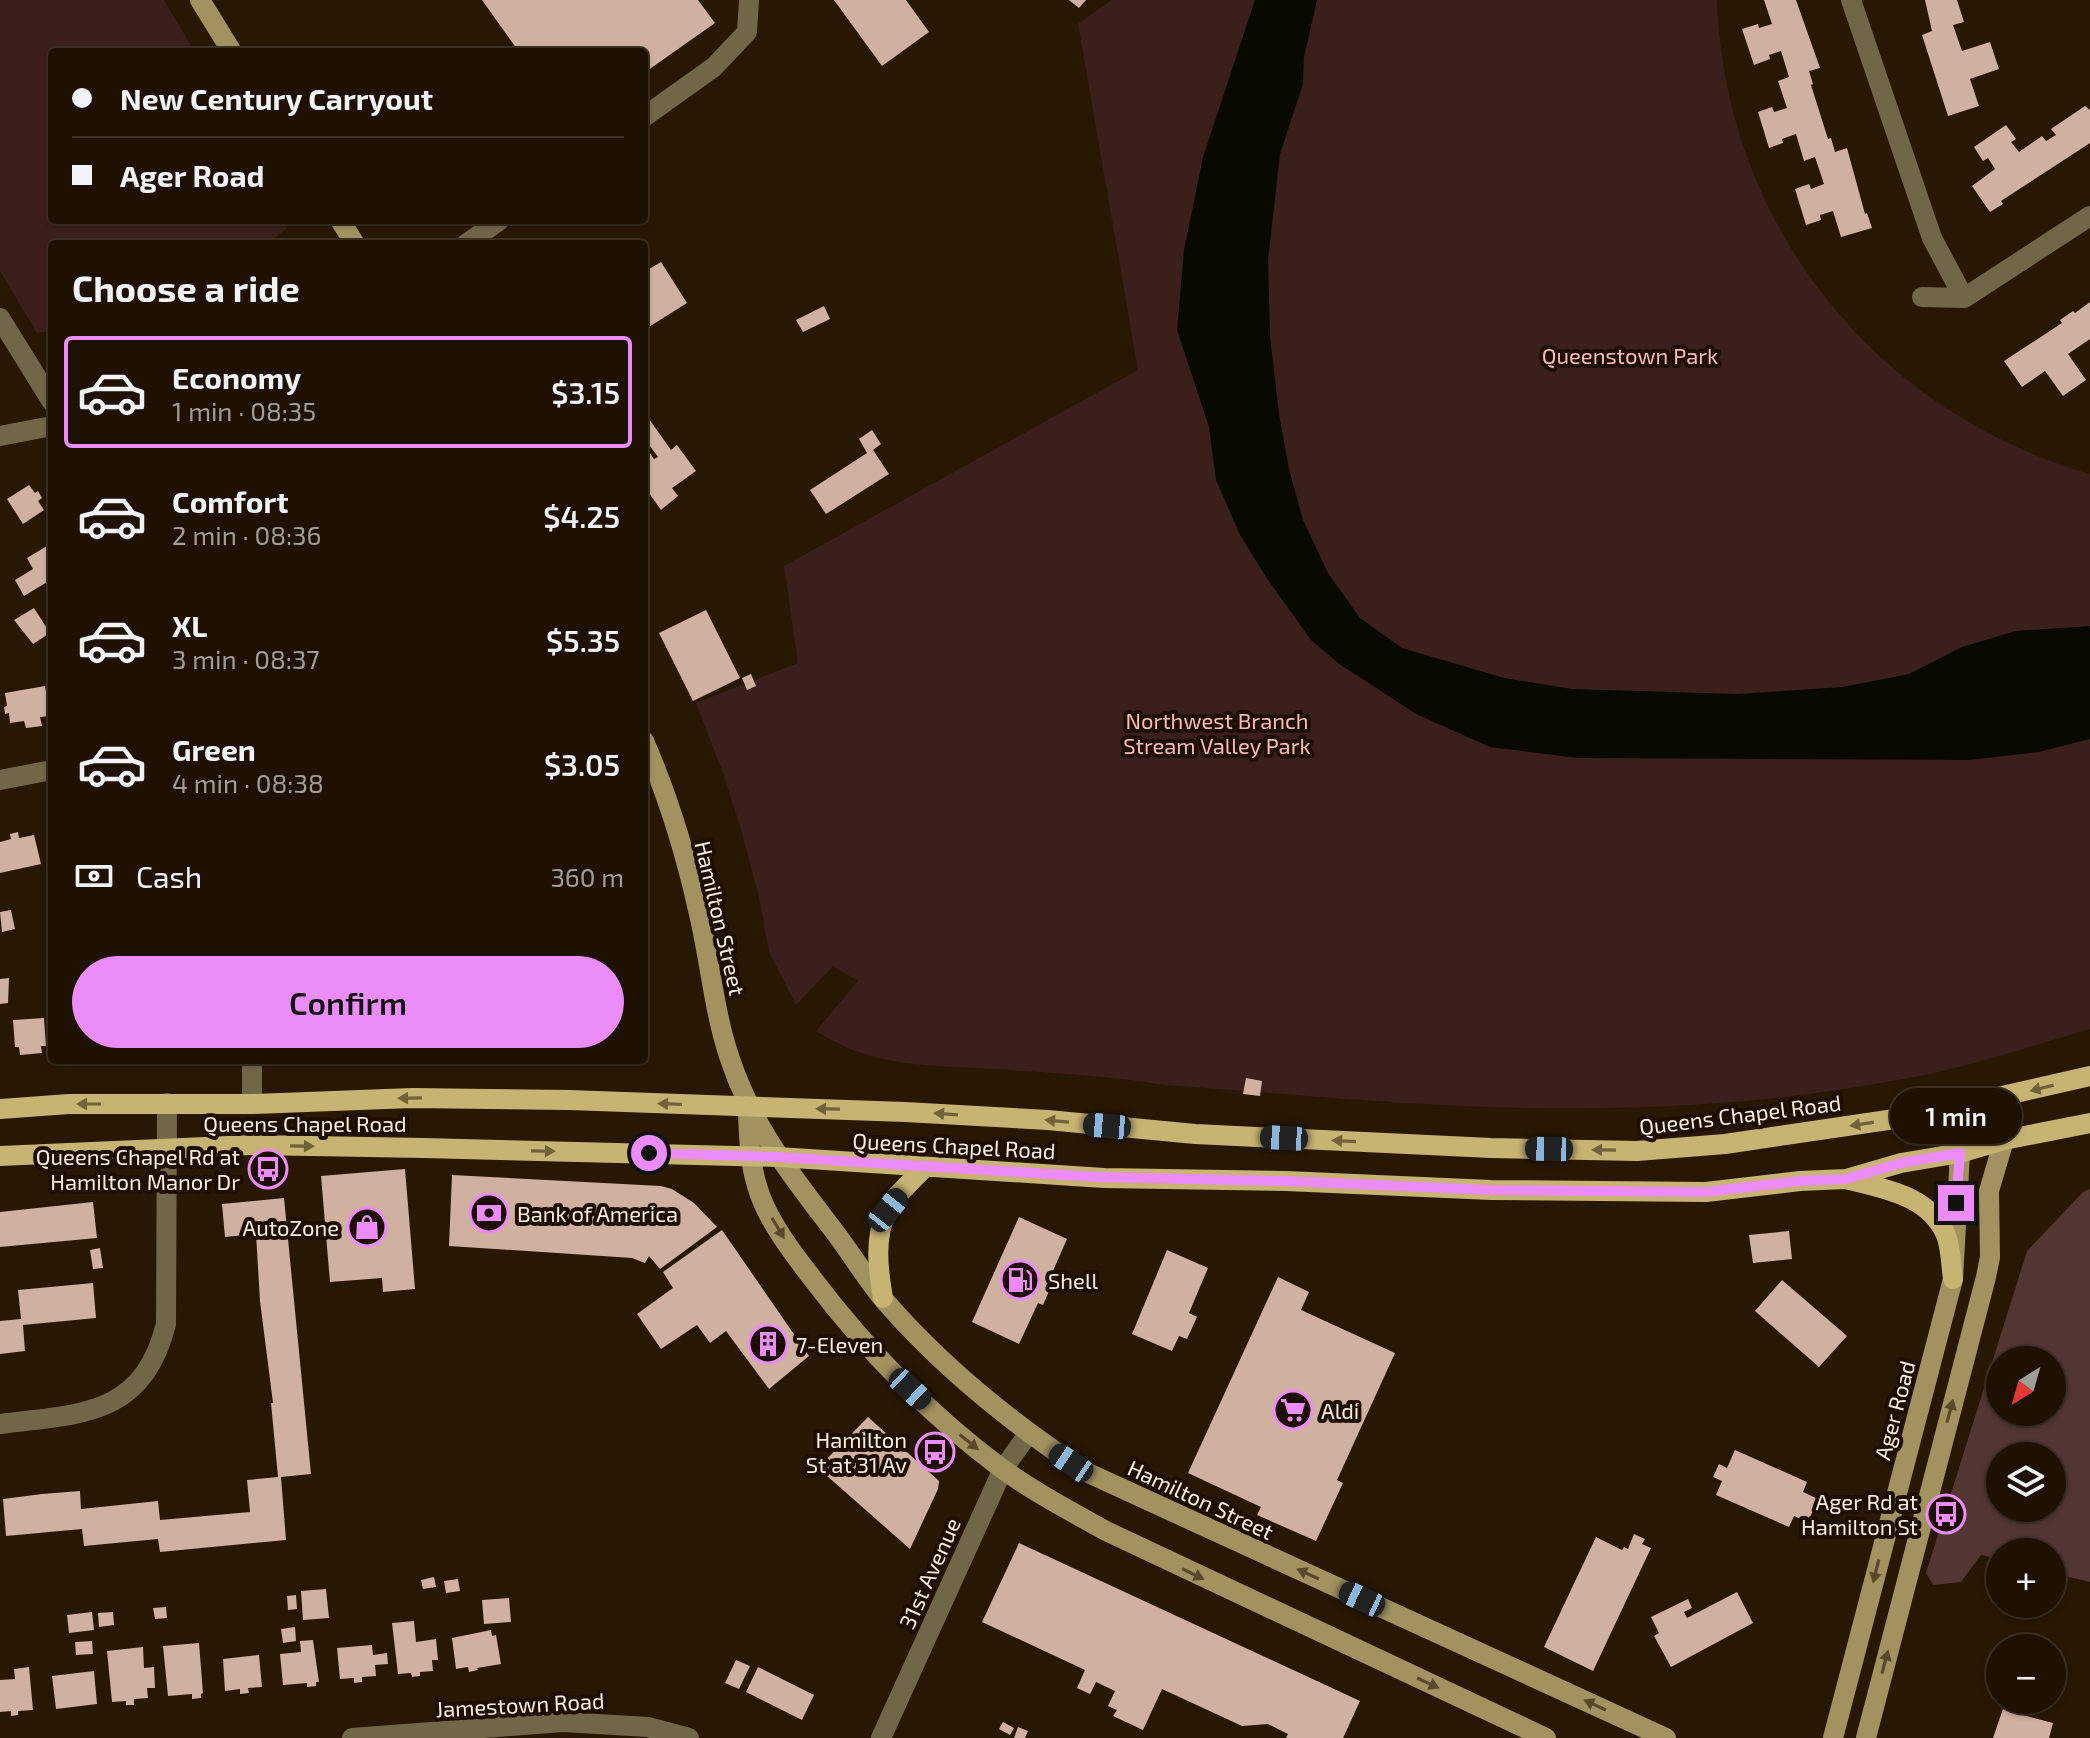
<!DOCTYPE html>
<meta charset="utf-8">
<style>
:root{--surface:#1e1102;--page:#2b1f11;--text:#f1f3f6;--muted:#a19d99;--line:#3c3124;--accent:#ec8cfa}
body{margin:0;font-family:"Exo 2",sans-serif;background:var(--page);color:var(--text);height:100vh;display:flex;flex-direction:column;font-size:30px;white-space:nowrap}
*{box-sizing:border-box;margin:0}
p{font-size:26px;color:var(--muted)}
.icon{flex:none;width:44px;height:44px;fill:none;stroke:currentColor;stroke-width:2;stroke-linecap:round;stroke-linejoin:round}
.map{position:relative;flex:1;overflow:hidden}
.side{position:absolute;left:48px;top:240px;width:600px;height:824px;display:flex;flex-direction:column;background:var(--surface);border-radius:8px;box-shadow:0 2px 6px #0004,0 0 0 2px var(--line)}
.side>*{flex:none}
.banner{position:absolute;left:48px;top:48px;width:600px;height:176px;border-radius:8px;box-shadow:0 2px 6px #0004,0 0 0 2px var(--line);display:grid;align-content:center;height:176px;padding:0 24px;background:var(--surface)}
.needle{width:52px;rotate:217deg}
.tools{position:absolute;left:1986px;top:1346px;display:grid;gap:16px}
.tools a{display:grid;place-items:center;width:80px;height:80px;border-radius:50%;background:var(--surface);box-shadow:0 2px 6px #0004,0 0 0 2px var(--line);font-size:40px}
.end{position:absolute;width:36px;height:36px;margin:-18px;border:10px solid #ec8cfa;background:#111;box-shadow:0 0 0 4px #111}
.from{border-radius:50%}
.bubble{position:absolute;height:56px;border-radius:28px;background:var(--surface);box-shadow:0 2px 6px #0004,0 0 0 2px var(--line);font-size:26px;font-weight:600;line-height:56px;text-align:center}
.car{position:absolute;width:24px;height:48px;margin:-24px -12px;border-radius:10px;box-shadow:0 0 6px 2px #0007;background:linear-gradient(#222 24%,#8ab4d8 0 40%,#222 0 76%,#8ab4d8 0 86%,#222 0)}
.banner b{display:flex;align-items:center;gap:28px;height:76px;font-size:30px}
.banner b+b{border-top:2px solid var(--line)}
.banner i{width:20px;height:20px;background:var(--text)}
ul{padding:0;list-style:none}
li{display:flex;align-items:center;gap:24px;height:112px;margin:0 16px 12px;padding:0 8px;border:4px solid transparent;border-radius:8px}
li div{flex:1}
li b{display:block;font-size:30px}
li em{font-style:normal;font-weight:600}
li.on{border-color:var(--accent)}
li>.icon{width:72px;height:72px;stroke-width:1.5}
h2{padding:0 24px;font-size:36px;line-height:96px}
.pay{display:flex;align-items:center;gap:20px;height:88px;padding:0 24px;font-size:30px}
.pay p{margin-inline-start:auto}
.action{display:flex;gap:16px;margin-top:auto;padding:16px 24px}
.action a{flex:1;height:92px;border-radius:48px;background:var(--accent);color:#111;font-size:32px;font-weight:600;line-height:92px;text-align:center}
.map>svg:first-child{display:block}
</style>
<div class="map">
<svg width="2090" height="1738" viewBox="0 0 2090 1738">
<rect width="100%" height="100%" fill="#281702"/>
<path fill="#3a1f1b" d="M0,0h164l31,52h-143v168h237l-2,8 -20,16h-215v87l-15,2 -37,-62z
M1111,0h606c8,225 158,412 373,474v555c-62,18 -124,39 -187,50 -100,19 -201,28 -302,29 -145,3 -292,-13 -436,-23 -57,-9 -114,-12 -172,-16 -66,-4 -119,-1 -177,-38l42,-50 -25,-15 -37,39 -27,-53 -10,-55 -19,-71 -17,-53 -27,-70 102,-40 -14,-97 354,-196 -60,-346z"/>
<path fill="#533531" fill-rule="evenodd" d="M2090,1189v393l-38,-9v-21h-52v7l-19,-4 -20,27 -28,3 -7,-12 101,-322 56,-59zM2000,1360h52v52h-52zM2000,1456h52v52h-52z"/>
<path fill="#080a00" d="M1255,0h62l-13,57 -1,27 -23,70 -12,106 2,77 9,77 10,55 14,51 25,53 32,45 42,30 102,30 68,11 165,5 106,-7 66,-13 53,-27 54,-16 74,-5v113l-51,13 -69,8 -392,-2 -88,-11 -74,-33 -78,-51 -27,-23 -43,-60 -28,-45 -24,-55 -7,-53 -32,-97 7,-80 19,-93z"/>
<path fill="#d0b09f" d="M482,0h216l17,23 -71,50v-21h-125z
M834,0h72l23,32 -47,34z
M1069,0h17l-7,8z
M1764,0h32l24,68 -11,3 4,13 -2,1 17,54 3,-1 4,14 12,-4 18,66 2,-1 5,15 -31,9 -8,-26 -13,4 1,5 -15,5 -11,-36 14,-5 2,5 13,-5 -9,-27 -11,4 -8,-27 -14,5 1,4 -14,5 -11,-36 14,-5 2,5 13,-4 -9,-27 11,-4 -8,-26 -12,4 1,4 -16,6 -12,-36 16,-5 1,4 13,-4z
M1925,0h32l7,22 -11,3 9,26 28,-9 9,27 -29,10 9,27 -31,10 -26,-81 10,-4z
M2085,106l5,4v33l-89,58 2,3 -13,8 -18,-26 23,-17 -7,-11 -5,3 -9,-14 32,-22 10,14 -5,3 8,10 23,-16 4,5 10,-6 -5,-6z
M661,262l26,41 -43,27v-58z
M2090,302v37l-22,15 18,26 -23,16 -18,-25 -23,16 -18,-26 58,-38 -2,-3 13,-9 2,2z
M824,306l6,13 -27,13 -7,-12z
M644,412l27,38 6,-5 19,26 -24,17 6,8 -17,14 -17,-24v-41l10,14 4,-2 -14,-19z
M872,430l9,14 -8,6 16,24 -63,40 -16,-24 57,-37 -8,-14z
M29,485l6,8 3,-2 4,7 -4,3 6,9 -21,14 -16,-25z
M52,543v36l-28,17 -9,-16 18,-11 -6,-11z
M34,608l16,25 -17,11 -19,-24z
M706,610l34,68 -47,23 -34,-68z
M751,674l5,12 -9,4 -5,-12z
M45,686l5,30 -10,1 2,9 -16,2 -2,-7 -14,2 -1,-10 -4,1 -1,-7 3,-1 -2,-13z
M18,832l1,6 15,-3 7,29 -41,9v-31l11,-3 -1,-5z
M11,910l4,19 -13,3 -2,-20z
M9,978l-1,25 -8,1v-25z
M44,1018l2,28h-5l1,7 -22,2 -1,-8h-4l-2,-27z
M1246,1078l16,3 -2,15 -17,-2z
M405,1169l10,120 -32,3 -1,-14 -52,4 -9,-106z
M452,1175l209,11 11,3 22,14 23,24 -57,42 -11,-13 -4,7 -13,-5 -183,-12z
M284,1198l27,276 -30,3 5,63 -126,12 -2,-13 -74,7 -2,-17 -76,7 -3,-37 39,-5 38,-3 1,18 77,-8 2,19 90,-8 -3,-32 31,-3 -7,-74h2l-13,-102 -4,-67 -31,3 -3,-33z
M93,1202l4,36 -97,9v-35z
M1019,1217l48,22 -18,41 4,2 -10,23 -5,-2 -19,41 -47,-22z
M722,1230l87,126 -40,33 -43,-58 -16,12 -13,-18 -36,24 -24,-35 36,-26 -10,-16z
M1789,1231l3,28 -39,4 -4,-28z
M100,1248l3,20 -10,1 -3,-19z
M1167,1250l41,18 -19,45 8,4 -10,22 -8,-3 -7,15 -40,-17z
M1278,1277l31,15 -8,18 94,43 -58,127 6,3 -27,58 -59,-26 4,-8 -73,-34z
M1782,1280l65,56 -28,31 -64,-56z
M93,1283l3,35 -73,7 2,26 -25,3v-33l21,-2 -3,-29z
M868,1417l71,64 -1,8 -28,60 -92,-81z
M1735,1450l72,32 -4,10 15,7 -10,23 -14,-6 -5,11 -73,-32 6,-14 -9,-4 6,-13 8,4z
M1634,1534l11,5 -3,5 9,4 -58,123 -49,-24 52,-110 26,13 2,-3 4,2z
M1019,1543l341,158 -17,37h-57l2,-4 -20,-10 -26,2 -80,-37 -19,41 -30,-14 4,-6 -9,-4 7,-15 -19,-9 -6,12 -13,-6 8,-18 -103,-48z
M434,1577l2,10 -13,2 -2,-9z
M458,1579l2,12 -14,2 -2,-12z
M326,1589l3,29 -26,2 -2,-29z
M1737,1592l16,31 -82,44 -17,-31 5,-3 -8,-16 37,-18 4,9 -8,4 3,6z
M296,1595l1,14 -9,1 -1,-14z
M509,1598l2,24 -27,2 -2,-24z
M166,1607l1,11 -12,1 -2,-11z
M92,1612l2,18 -25,3 -2,-18z
M113,1612l1,13 -15,2 -1,-14z
M414,1621l2,21 20,-3 2,21h-6l1,11 -13,1v4l-8,1 -1,-4 -13,1 -6,-51z
M295,1627l1,14 -13,2 -2,-14z
M491,1630l1,6 4,-1 5,29 -24,4 1,2 -9,2 -1,-5 -12,2 -4,-31z
M313,1640l6,42h-3v4l-9,1v-4l-24,2 -3,-31 21,-2 -1,-11z
M92,1641l1,13 -17,1 -1,-13z
M199,1643l4,50 -2,1v4l-9,1v-5l-24,2 -5,-50z
M372,1645l1,10 14,-2 1,11 -13,1 1,11 -14,1v5l-8,1v-5l-14,1 -3,-31z
M143,1647l1,21 10,-1 1,21h-8l1,10 -14,1v6h-8v-4l-14,1 -5,-51z
M259,1655l3,32 -14,1 1,5 -9,1v-5l-15,2 -2,-32z
M736,1660l14,6 -11,23 -14,-6z
M29,1667l4,43 -15,1v4l-7,1v-5l-11,1v-32l15,-1 -1,-10z
M758,1667l56,28 -12,25 -56,-28z
M94,1671l3,33 -41,5 -4,-33z
M2006,1700l20,3 -3,12 30,8 -4,15h-56z
M1003,1722l11,6 -4,7 -11,-6z
M1018,1727l10,4 -3,7h-11z"/>
<g fill="none" stroke-linecap="round" stroke-linejoin="round">
<path stroke="#706748" stroke-width="20" d="M1851,0l81,238 32,60
M644,117l70,-50 33,-35 2,-32
M466,244l34,-24
M1922,297l42,1 126,-82
M0,318l52,84
M0,436l52,-10
M0,780l52,-10
M252,1104v-44
M0,1424c80,-10 143,-7 166,-100l1,-221
M352,1738l211,-16 85,5 41,11
M881,1738l122,-269 26,-36"/>
<path stroke="#a19260" stroke-width="20" d="M200,0l32,52
M340,220l15,24
M644,741c24,55 42,114 55,173 11,47 15,97 30,142 22,68 59,115 102,171 18,23 34,50 53,73 59,68 127,123 202,172l580,266
M748,1112c1,29 2,56 12,83 11,30 33,58 52,83 53,70 118,137 189,190 33,24 69,43 105,63l440,207
M1833,1738l120,-459 7,-126 11,-32 23,-21
M1866,1738l120,-461 4,-20 -1,-66 15,-51"/>
<path stroke="#c7b472" stroke-width="20" d="M0,1109l69,-5h183l160,-6 157,2 336,12 143,8 147,14 296,14 146,3 88,-7 190,-28 175,-40
M0,1156l251,-11 173,3 354,9 326,21 182,3 205,9 215,2 94,-11 46,-2 55,-16 59,-10 44,-13 86,-17
M1846,1179c38,10 83,16 100,56 5,13 5,30 7,44
M883,1298c-5,-29 -9,-60 4,-87 8,-16 25,-30 37,-43"/>
</g>
<defs><path id="oneway-solid" d="M-6-.8H1V-3.2L6.5 0L1 3.2V.8H-6Z" transform="scale(2)"/></defs>
<g fill="#726139">
<use href="#oneway-solid" transform="translate(2042 1088) rotate(166)"/>
<use href="#oneway-solid" transform="translate(410 1098) rotate(179)"/>
<use href="#oneway-solid" transform="translate(89 1104) rotate(180)"/>
<use href="#oneway-solid" transform="translate(670 1104) rotate(-178)"/>
<use href="#oneway-solid" transform="translate(828 1109) rotate(-179)"/>
<use href="#oneway-solid" transform="translate(946 1114) rotate(-176)"/>
<use href="#oneway-solid" transform="translate(1057 1121) rotate(-175)"/>
<use href="#oneway-solid" transform="translate(1862 1124) rotate(171)"/>
<use href="#oneway-solid" transform="translate(1344 1141) rotate(-177)"/>
<use href="#oneway-solid" transform="translate(302 1146) rotate(1)"/>
<use href="#oneway-solid" transform="translate(1604 1150) rotate(-179)"/>
<use href="#oneway-solid" transform="translate(543 1151) rotate(1)"/>
</g>
<g fill="#59492b">
<use href="#oneway-solid" transform="translate(778 1228) rotate(59)"/>
<use href="#oneway-solid" transform="translate(1950 1411) rotate(-75)"/>
<use href="#oneway-solid" transform="translate(969 1442) rotate(39)"/>
<use href="#oneway-solid" transform="translate(1876 1571) rotate(104)"/>
<use href="#oneway-solid" transform="translate(1193 1574) rotate(26)"/>
<use href="#oneway-solid" transform="translate(1308 1574) rotate(-155)"/>
<use href="#oneway-solid" transform="translate(1885 1662) rotate(-75)"/>
<use href="#oneway-solid" transform="translate(1428 1683) rotate(25)"/>
<use href="#oneway-solid" transform="translate(1595 1705) rotate(-155)"/>
</g>
<g fill="none" stroke-linecap="round" stroke-linejoin="round">
<path stroke="#ec8cfa" stroke-width="10" d="M649,1153l129,4 320,20 188,4 205,9 215,2 94,-11 46,-2 55,-16 59,-10 -4,50"/>
</g>
<defs>
<g id="bus-ring" transform="scale(2)"><circle r="9.5" fill="#1e0e00" stroke="#ec8cfa" stroke-width="1.5"/><path d="M-5-6H5V4H4V6H2V4H-2V6H-4V4H-5ZM-3.5-4V0h7V-4ZM-3.5 1.2v1.5H-2V1.2ZM2 1.2v1.5H3.5V1.2Z" fill="#ec8cfa"/></g>
<g id="bank-ring" transform="scale(2)"><circle r="9.5" fill="#1e0e00" stroke="#ec8cfa" stroke-width="1.5"/><path d="M-6-4H6V4H-6ZM0-2.3a2.3 2.3 0 1 0 0 4.6a2.3 2.3 0 1 0 0-4.6Z" fill="#ec8cfa"/></g>
<g id="shop-ring" transform="scale(2)"><circle r="9.5" fill="#1e0e00" stroke="#ec8cfa" stroke-width="1.5"/><path d="M-5-2.5h2.3a2.7 3.5 0 0 1 5.4 0H5L5.5 6h-11ZM-1.5-2.5h3a1.5 2.3 0 0 0-3 0Z" fill="#ec8cfa"/></g>
<g id="fuel-ring" transform="scale(2)"><circle r="9.5" fill="#1e0e00" stroke="#ec8cfa" stroke-width="1.5"/><path d="M-5.5-6h7V0h2V4h1.3V-2.5L3-4.5l.8-.8L6-3V5H2.5V1h-1V6h-7ZM-4.2-4.7v3.2H.2V-4.7Z" fill="#ec8cfa"/></g>
<g id="building-ring" transform="scale(2)"><circle r="9.5" fill="#1e0e00" stroke="#ec8cfa" stroke-width="1.5"/><path d="M-4-6H4V6H1V3H-1V6H-4ZM-2.5-4.3h1.7v1.8h-1.7ZM.8-4.3h1.7v1.8H.8ZM-2.5-1h1.7V.8h-1.7ZM.8-1h1.7V.8H.8Z" fill="#ec8cfa"/></g>
<g id="supermarket-ring" transform="scale(2)"><circle r="9.5" fill="#1e0e00" stroke="#ec8cfa" stroke-width="1.5"/><path d="M-6-5.5h2.5l.6 2H6L4.5 2H-2.5L-4.4-4H-6ZM-1.5 3.2a1.3 1.3 0 1 0 .1 0ZM3 3.2a1.3 1.3 0 1 0 .1 0Z" fill="#ec8cfa"/></g>
</defs>
<g fill-rule="evenodd">
<use href="#bus-ring" x="268" y="1169"/>
<use href="#bank-ring" x="489" y="1213"/>
<use href="#shop-ring" x="367" y="1227"/>
<use href="#fuel-ring" x="1020" y="1280"/>
<use href="#building-ring" x="768" y="1344"/>
<use href="#supermarket-ring" x="1293" y="1410"/>
<use href="#bus-ring" x="935" y="1452"/>
<use href="#bus-ring" x="1946" y="1514"/>
</g>
<g text-anchor="middle" dominant-baseline="central" stroke-width="8" stroke-linejoin="round" paint-order="stroke">
<g font-size="22" fill="#f9bbb2" stroke="#1e0e00">
<text x="1630" y="355">Queenstown Park</text>
<text x="1217" y="720">Northwest Branch<tspan x="1217" dy="25">Stream Valley Park</tspan></text>
</g>
<g font-size="22" fill="#f9eee0" stroke="#1e0e00">
<text transform="translate(721 918) rotate(77)">Hamilton Street</text>
<text transform="translate(1740 1114) rotate(-7)">Queens Chapel Road</text>
<text x="305" y="1123">Queens Chapel Road</text>
<text transform="translate(954 1145) rotate(3)">Queens Chapel Road</text>
<text transform="translate(1894 1410) rotate(-75)">Ager Road</text>
<text transform="translate(1201 1499) rotate(25)">Hamilton Street</text>
<text transform="translate(929 1573) rotate(-66)">31st Avenue</text>
<text transform="translate(520 1704) rotate(-3)">Jamestown Road</text>
</g>
<g font-size="22" fill="#f9eee0" stroke="#1e0e00" text-anchor="end">
<text x="240" y="1156">Queens Chapel Rd at<tspan x="240" dy="25">Hamilton Manor Dr</tspan></text>
<text x="517" y="1213" text-anchor="start">Bank of America</text>
<text x="339" y="1227">AutoZone</text>
<text x="1048" y="1280" text-anchor="start">Shell</text>
<text x="796" y="1344" text-anchor="start">7-Eleven</text>
<text x="1321" y="1410" text-anchor="start">Aldi</text>
<text x="907" y="1439">Hamilton<tspan x="907" dy="25">St at 31 Av</tspan></text>
<text x="1918" y="1501">Ager Rd at<tspan x="1918" dy="25">Hamilton St</tspan></text>
</g>
</g>
</svg>
<div class="tools">
<a><svg class="needle" viewBox="-14 -14 28 28"><path d="M0-13l5 13h-10z" fill="#e53935"/><path d="M0 13l5-13h-10z" fill="#a19d99"/></svg></a>
<a><svg class="icon" aria-label="layers" viewBox="0 0 24 24"><path d="M12 4l9 5-9 5-9-5zM3 14l9 5 9-5"/></svg></a>
<a>+</a>
<a>−</a>
</div>
<i class="end from" style="left:649px;top:1153px"></i>
<i class="end" style="left:1956px;top:1203px"></i>
<div class="bubble" style="left:1890px;top:1088px;width:132px">1 min</div>
<i class="car" style="left:1107px;top:1126px;rotate:275deg"></i>
<i class="car" style="left:1284px;top:1138px;rotate:273deg"></i>
<i class="car" style="left:1549px;top:1149px;rotate:271deg"></i>
<i class="car" style="left:888px;top:1210px;rotate:39deg"></i>
<i class="car" style="left:910px;top:1389px;rotate:133deg"></i>
<i class="car" style="left:1071px;top:1463px;rotate:304deg"></i>
<i class="car" style="left:1362px;top:1599px;rotate:295deg"></i>
<div class="banner">
<b><i class="from"></i>New Century Carryout</b>
<b><i></i>Ager Road</b>
</div>
<section class="side">
<h2>Choose a ride</h2>
<ul>
<li class="on"><svg class="icon" aria-label="car" viewBox="0 0 24 24"><path d="M5 17H2v-5l4-1 3-4h7l3 4 3 1v5h-3M9 17h6M6 11h13"/><circle cx="7" cy="17" r="2"/><circle cx="17" cy="17" r="2"/></svg><div><b>Economy</b><p>1 min · 08:35</p></div><em>$3.15</em></li>
<li><svg class="icon" aria-label="car" viewBox="0 0 24 24"><path d="M5 17H2v-5l4-1 3-4h7l3 4 3 1v5h-3M9 17h6M6 11h13"/><circle cx="7" cy="17" r="2"/><circle cx="17" cy="17" r="2"/></svg><div><b>Comfort</b><p>2 min · 08:36</p></div><em>$4.25</em></li>
<li><svg class="icon" aria-label="car" viewBox="0 0 24 24"><path d="M5 17H2v-5l4-1 3-4h7l3 4 3 1v5h-3M9 17h6M6 11h13"/><circle cx="7" cy="17" r="2"/><circle cx="17" cy="17" r="2"/></svg><div><b>XL</b><p>3 min · 08:37</p></div><em>$5.35</em></li>
<li><svg class="icon" aria-label="car" viewBox="0 0 24 24"><path d="M5 17H2v-5l4-1 3-4h7l3 4 3 1v5h-3M9 17h6M6 11h13"/><circle cx="7" cy="17" r="2"/><circle cx="17" cy="17" r="2"/></svg><div><b>Green</b><p>4 min · 08:38</p></div><em>$3.05</em></li>
</ul>
<div class="pay"><svg class="icon" aria-label="cash" viewBox="0 0 24 24"><path d="M3 7h18v10H3z"/><circle cx="12" cy="12" r="2"/></svg>Cash<p>360 m</p></div>
<div class="action"><a>Confirm</a></div>
</section>
</div>
